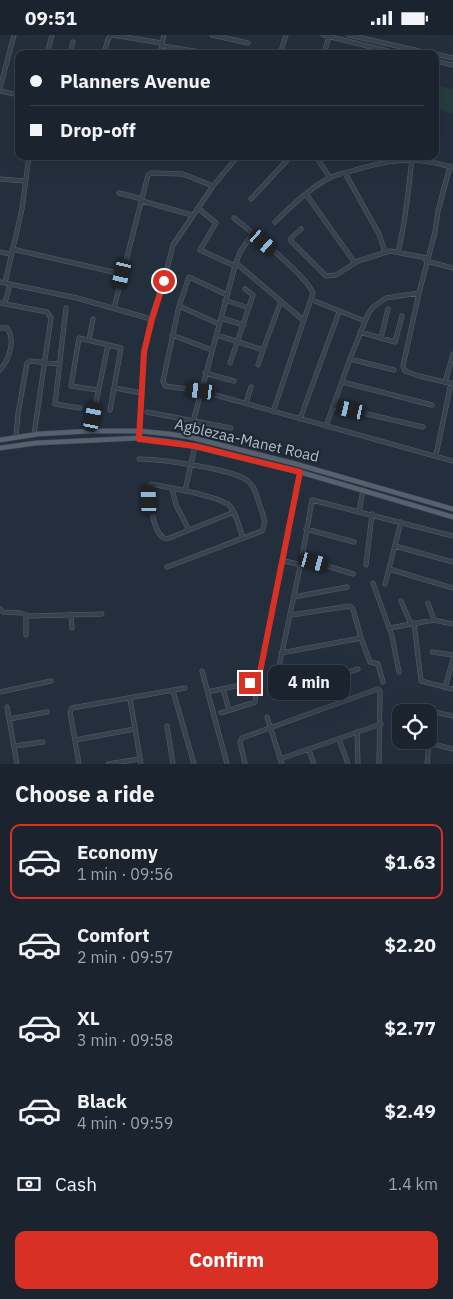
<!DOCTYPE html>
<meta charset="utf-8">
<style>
:root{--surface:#1b232e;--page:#282f3a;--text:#f1f3f6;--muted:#a0a4aa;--line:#39404a;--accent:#d93025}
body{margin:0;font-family:"IBM Plex Sans",sans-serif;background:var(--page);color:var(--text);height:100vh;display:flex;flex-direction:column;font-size:19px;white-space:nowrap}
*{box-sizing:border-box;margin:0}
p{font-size:16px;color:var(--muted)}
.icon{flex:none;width:28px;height:28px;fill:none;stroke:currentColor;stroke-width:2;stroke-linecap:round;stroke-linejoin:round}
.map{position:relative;height:729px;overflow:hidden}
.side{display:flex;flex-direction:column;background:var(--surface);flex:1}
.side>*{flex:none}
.guide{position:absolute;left:15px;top:15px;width:424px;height:110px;border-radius:10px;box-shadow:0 5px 20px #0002,0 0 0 1px var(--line);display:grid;align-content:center;height:110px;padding:0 15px;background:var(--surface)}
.tools{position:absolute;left:392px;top:669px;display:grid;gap:10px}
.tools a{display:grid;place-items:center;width:45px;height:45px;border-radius:10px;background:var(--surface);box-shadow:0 5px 20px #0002,0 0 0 1px var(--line);font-size:25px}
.end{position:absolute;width:22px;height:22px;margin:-11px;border:6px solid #d93025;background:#fff;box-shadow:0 0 0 2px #fff}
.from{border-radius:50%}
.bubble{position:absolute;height:35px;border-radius:10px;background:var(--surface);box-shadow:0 5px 20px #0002,0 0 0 1px var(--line);font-size:16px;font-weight:700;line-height:35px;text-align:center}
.car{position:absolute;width:15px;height:30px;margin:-15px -8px;border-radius:6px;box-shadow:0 0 4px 1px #0007;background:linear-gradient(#222 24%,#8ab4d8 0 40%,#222 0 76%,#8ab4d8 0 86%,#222 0)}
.guide b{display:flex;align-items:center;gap:18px;height:48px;font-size:19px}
.guide b+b{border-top:1px solid var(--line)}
.guide i{width:12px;height:12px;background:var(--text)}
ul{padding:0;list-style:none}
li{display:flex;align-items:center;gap:15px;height:75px;margin:0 10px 8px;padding:0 5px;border:2px solid transparent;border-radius:10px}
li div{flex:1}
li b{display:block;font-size:19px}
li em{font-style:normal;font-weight:700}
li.on{border-color:var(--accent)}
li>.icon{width:45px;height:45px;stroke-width:1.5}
h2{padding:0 15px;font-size:22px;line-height:60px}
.pay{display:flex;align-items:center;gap:12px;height:55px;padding:0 15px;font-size:19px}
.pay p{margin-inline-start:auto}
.primary-button{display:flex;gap:10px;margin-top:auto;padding:10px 15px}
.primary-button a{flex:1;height:58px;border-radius:10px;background:var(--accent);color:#fff;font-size:20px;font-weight:700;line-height:58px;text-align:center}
.status{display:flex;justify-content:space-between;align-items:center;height:35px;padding:0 25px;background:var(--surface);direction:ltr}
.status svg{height:14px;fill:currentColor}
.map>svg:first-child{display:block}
</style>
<div class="status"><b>09:51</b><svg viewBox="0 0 49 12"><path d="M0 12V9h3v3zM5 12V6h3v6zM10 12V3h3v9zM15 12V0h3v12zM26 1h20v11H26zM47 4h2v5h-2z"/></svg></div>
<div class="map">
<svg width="453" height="729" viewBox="0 0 453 729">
<rect width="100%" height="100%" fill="#242f3e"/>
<path fill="#263c3f" d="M436,50l17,4v25l-18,-5z"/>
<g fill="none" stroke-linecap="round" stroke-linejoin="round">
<g stroke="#565f6c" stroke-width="5">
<path id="minor" d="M212,0l36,8
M323,0l77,19
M349,0l83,19
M162,11l51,8
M47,19l5,-19
M70,19l3,-12
M104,19l4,-15 4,-4 50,8
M160,19l4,-19
M280,19l6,-19
M324,19l5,-18
M435,19l18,4
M435,26l18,4
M0,53l14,-53
M0,56l19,4
M316,121l14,22
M450,131l-12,45 -3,21 -16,61 -16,73 2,5 14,5 34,8
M345,138l34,61 6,18
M0,144l25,2
M119,158l23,6
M306,159l49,69
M251,164l40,-43
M142,166l50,14
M198,173l18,15 -16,27 35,16
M234,183c19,15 71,56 79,75l-40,119
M275,187c15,-15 35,-34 54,-44 8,-4 17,-5 26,-8 33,-10 64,-15 98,-2
M301,194l-10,9v3l35,35 10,-1 22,-14 32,-10 37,7
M12,214l110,25
M0,217l10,2
M398,217c8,-31 10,-61 14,-93
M426,226l27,7
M236,228l67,57
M0,247l77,16 74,21
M5,248l17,-74 7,-53
M227,260l-38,-18 -10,29 -16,75 2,5 36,5 252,70
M225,265l24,8
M312,265l53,21
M0,268l47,9 4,6 -17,117
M5,268l5,-19
M179,271l40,18
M66,273l-11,96 25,4
M114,273l34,-133 3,-2 32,1 30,12
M221,283l23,7
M0,293h7c9,12 2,32 -7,42
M360,297l35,10 7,-26
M172,300l40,15
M217,300l46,15 18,-49
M381,303l7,-29
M89,305l4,-21
M350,324l44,11
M230,328l23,-68 -8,-6
M258,330l5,-15
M205,338l29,8
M342,347l90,23
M445,347l8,-28
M115,353l27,5
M98,355l-27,-4 8,-48 42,10 -11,62
M246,368l5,-16
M333,371l90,21
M147,377l84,16
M300,384l39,-107
M326,391l24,-67 18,-45 5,-7 13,-9 33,-5
M90,396l18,-86
M16,402l2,-23 9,-51 3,-2 29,3
M189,402l46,-171 5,-14 13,-19
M139,403l5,-86 7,-33 13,-38 9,-36 40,-59 25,-30
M436,420l15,-72
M139,424c20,0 95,10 109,22 7,5 9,17 12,25 3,9 7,16 2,25l-95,36
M172,454l4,16 13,25
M185,456l10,-45
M234,477l-67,27 -3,-1c-11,-6 -16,-40 -14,-53l1,-1c16,3 70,12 79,22 7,8 9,22 13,32
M359,477l94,24
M306,494l48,13
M395,511l58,16
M284,526l14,3 2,3 -27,128 2,1 83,-27
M366,530l6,-51
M389,534l64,19
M353,539l-51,-16 10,-58 47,12 4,-22
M373,548l19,53 7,36
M385,549l16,-62
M294,562l53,-10
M401,566l10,23
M428,568l6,17
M0,574l3,3 18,1 9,3 72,-2
M71,579l1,14
M26,580v20
M291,580l59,-9 3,3 8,29
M414,588l7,58 32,8
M390,593l44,-8 19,4
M432,617l21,3
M281,618l80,-15 9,24 8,2 5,18
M202,636l25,93
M445,653l8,-29
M223,654l6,21
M173,656l21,73
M212,656l43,-9 4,-5 41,-205
M0,657l51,-11
M130,664l11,65
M7,672l10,57
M221,678l34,-11 2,-21
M267,682l15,47
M9,684l38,-7
M167,691l6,38
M357,697l1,32
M339,704l9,25
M75,705l60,-11
M429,708l24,6
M14,711l29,-4
M309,715l5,14
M280,724l101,-35
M79,729l-9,-52 2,-4 113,-20
M108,729l32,-5
M245,729l-5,-22 2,-4 136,-49 2,2 -1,73
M427,729l5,-50 3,-2 18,4"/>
</g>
<g stroke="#414a57" stroke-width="5.5">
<path id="major" d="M0,405l38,-6 52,-3h50l29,3 20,3 107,27 157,45
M0,413l36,-5 103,-5 41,5 120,29 153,45"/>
</g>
<use href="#minor" stroke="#38414e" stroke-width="4"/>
<use href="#major" stroke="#56606e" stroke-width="4.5"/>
</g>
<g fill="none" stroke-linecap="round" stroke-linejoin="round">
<path stroke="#d93025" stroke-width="6" d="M164,246l-12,38 -8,33 -5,87 56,7 105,26 -41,205 -2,4 -7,2"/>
</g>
<g text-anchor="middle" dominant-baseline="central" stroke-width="4" stroke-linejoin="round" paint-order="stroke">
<g font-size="15" fill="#b4bcc9" stroke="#1d2633">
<text transform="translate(247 405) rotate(13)">Agblezaa-Manet Road</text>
</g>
</g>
</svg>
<div class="tools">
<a><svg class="icon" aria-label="locate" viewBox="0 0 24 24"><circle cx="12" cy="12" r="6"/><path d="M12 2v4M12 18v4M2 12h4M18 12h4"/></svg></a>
</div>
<i class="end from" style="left:164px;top:246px"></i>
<i class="end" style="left:250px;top:648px"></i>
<div class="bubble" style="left:268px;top:630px;width:82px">4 min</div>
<i class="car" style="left:263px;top:207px;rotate:131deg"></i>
<i class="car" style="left:122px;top:239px;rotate:193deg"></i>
<i class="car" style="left:201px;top:356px;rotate:277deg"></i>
<i class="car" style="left:351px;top:375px;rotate:283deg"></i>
<i class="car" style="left:93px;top:382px;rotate:11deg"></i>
<i class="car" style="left:149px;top:465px;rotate:358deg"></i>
<i class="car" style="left:314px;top:527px;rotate:105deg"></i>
<div class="guide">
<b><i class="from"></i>Planners Avenue</b>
<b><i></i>Drop-off</b>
</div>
</div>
<section class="side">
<h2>Choose a ride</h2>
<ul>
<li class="on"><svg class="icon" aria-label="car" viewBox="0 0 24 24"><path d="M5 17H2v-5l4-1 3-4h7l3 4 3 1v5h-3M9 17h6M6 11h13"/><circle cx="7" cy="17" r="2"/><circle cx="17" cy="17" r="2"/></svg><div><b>Economy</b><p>1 min · 09:56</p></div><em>$1.63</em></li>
<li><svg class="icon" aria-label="car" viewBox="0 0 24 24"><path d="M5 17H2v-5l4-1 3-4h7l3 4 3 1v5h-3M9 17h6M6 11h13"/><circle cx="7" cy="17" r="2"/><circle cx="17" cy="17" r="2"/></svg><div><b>Comfort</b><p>2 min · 09:57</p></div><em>$2.20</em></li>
<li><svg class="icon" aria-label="car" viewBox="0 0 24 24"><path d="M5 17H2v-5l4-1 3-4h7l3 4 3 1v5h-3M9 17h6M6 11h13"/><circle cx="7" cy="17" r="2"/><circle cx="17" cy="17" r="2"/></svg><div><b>XL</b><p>3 min · 09:58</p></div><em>$2.77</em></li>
<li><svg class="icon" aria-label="car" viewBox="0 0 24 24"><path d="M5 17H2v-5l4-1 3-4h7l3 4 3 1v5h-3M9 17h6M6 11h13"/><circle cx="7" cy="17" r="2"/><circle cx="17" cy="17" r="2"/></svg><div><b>Black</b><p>4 min · 09:59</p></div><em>$2.49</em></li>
</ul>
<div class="pay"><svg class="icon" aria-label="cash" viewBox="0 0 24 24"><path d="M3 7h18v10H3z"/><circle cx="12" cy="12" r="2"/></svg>Cash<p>1.4 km</p></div>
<div class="primary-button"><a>Confirm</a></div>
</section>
